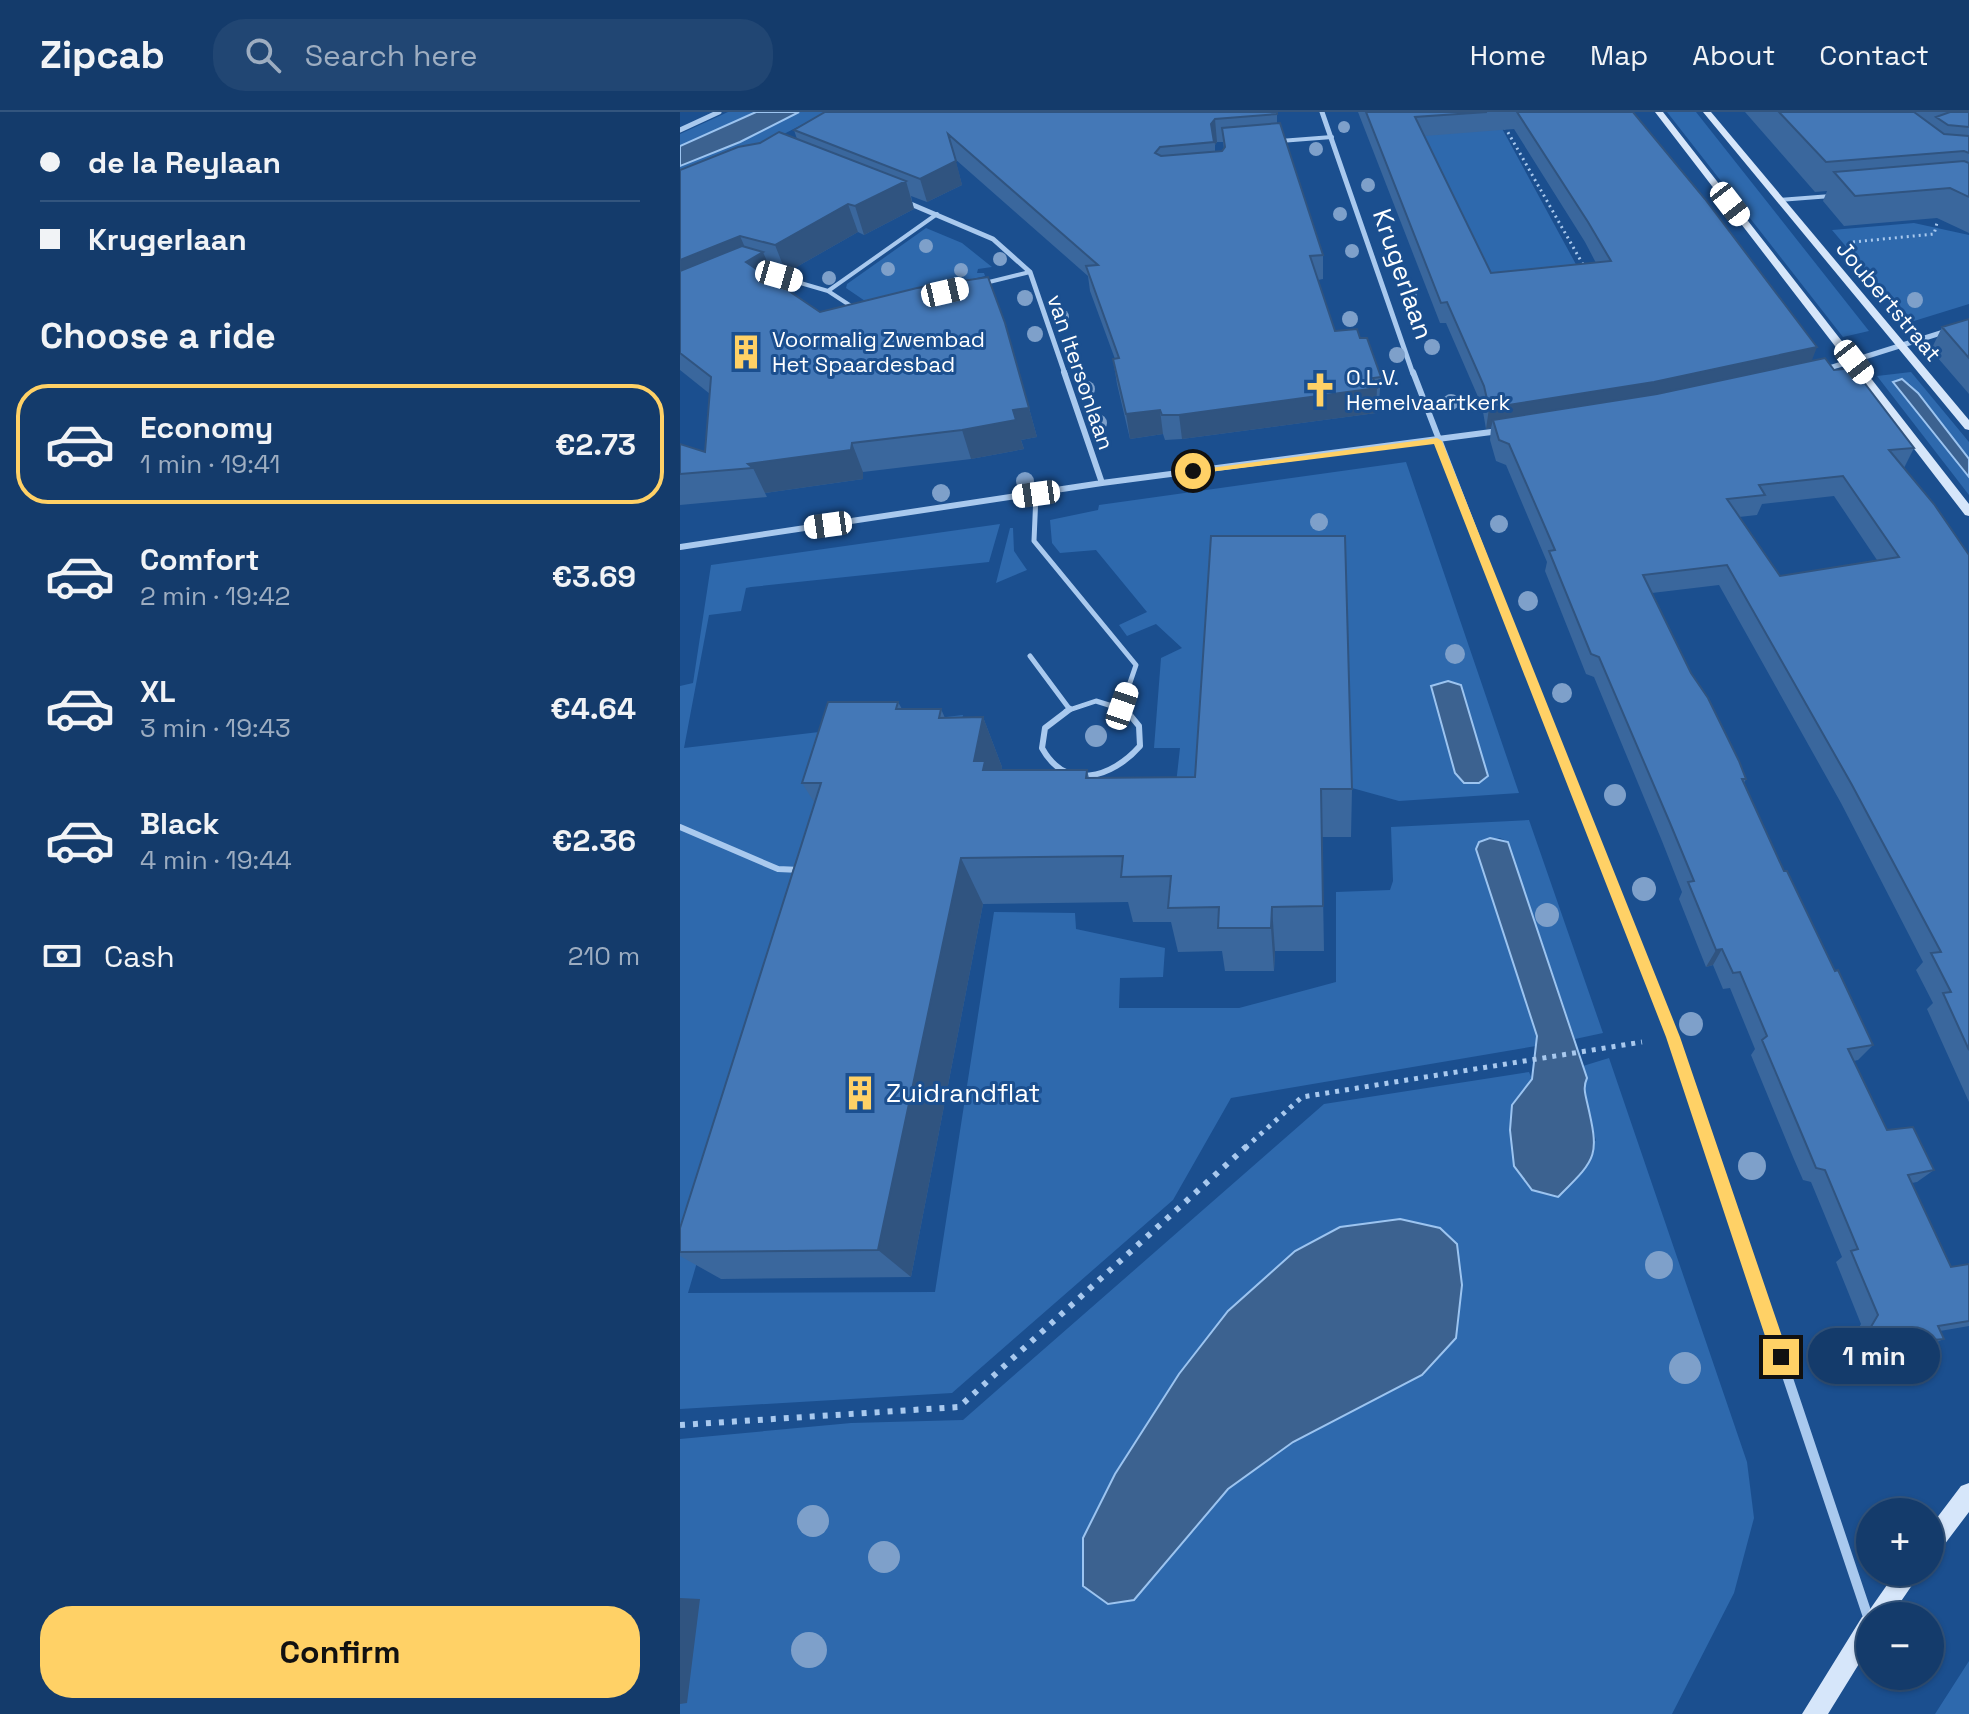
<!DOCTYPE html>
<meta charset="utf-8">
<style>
:root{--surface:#143b6b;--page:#214673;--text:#f1f3f6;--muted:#9dadc1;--line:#33557e;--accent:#ffd166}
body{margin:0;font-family:"Space Grotesk",sans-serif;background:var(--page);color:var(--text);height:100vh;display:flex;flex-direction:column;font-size:30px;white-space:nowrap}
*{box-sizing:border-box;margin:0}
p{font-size:26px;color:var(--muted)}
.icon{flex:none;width:44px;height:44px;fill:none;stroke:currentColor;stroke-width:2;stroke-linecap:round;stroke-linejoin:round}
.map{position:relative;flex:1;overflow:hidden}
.panel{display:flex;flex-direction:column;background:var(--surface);width:680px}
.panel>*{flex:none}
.hud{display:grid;align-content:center;height:176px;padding:0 40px;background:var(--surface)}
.tools{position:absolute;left:1176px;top:1386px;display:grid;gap:16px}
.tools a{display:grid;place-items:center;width:88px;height:88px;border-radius:50%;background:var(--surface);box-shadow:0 2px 6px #0004,0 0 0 2px var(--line);font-size:40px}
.end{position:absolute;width:36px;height:36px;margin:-18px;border:10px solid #ffd166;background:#111;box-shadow:0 0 0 4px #111}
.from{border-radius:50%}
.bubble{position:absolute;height:56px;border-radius:28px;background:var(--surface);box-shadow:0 2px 6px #0004,0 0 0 2px var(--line);font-size:26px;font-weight:700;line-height:56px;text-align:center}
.car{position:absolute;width:24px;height:48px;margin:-24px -12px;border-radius:10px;box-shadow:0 0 6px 2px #0007;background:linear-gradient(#fff 24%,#345 0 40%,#fff 0 76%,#345 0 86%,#fff 0)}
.hud b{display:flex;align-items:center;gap:28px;height:76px;font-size:30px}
.hud b+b{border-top:2px solid var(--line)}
.hud i{width:20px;height:20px;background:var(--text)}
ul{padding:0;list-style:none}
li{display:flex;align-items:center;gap:24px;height:120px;margin:0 16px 12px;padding:0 24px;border:4px solid transparent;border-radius:32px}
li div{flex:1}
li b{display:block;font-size:30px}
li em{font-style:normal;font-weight:700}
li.current{border-color:var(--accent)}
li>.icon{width:72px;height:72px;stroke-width:1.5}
h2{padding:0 40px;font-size:36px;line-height:96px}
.pay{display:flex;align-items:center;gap:20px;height:88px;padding:0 40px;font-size:30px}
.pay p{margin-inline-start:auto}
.action{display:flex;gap:16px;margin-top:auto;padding:16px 40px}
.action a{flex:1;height:92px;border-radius:32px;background:var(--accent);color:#111;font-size:32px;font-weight:700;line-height:92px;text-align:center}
header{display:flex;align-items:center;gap:48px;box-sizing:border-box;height:112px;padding:0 40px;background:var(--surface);border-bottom:2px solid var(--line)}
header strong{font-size:38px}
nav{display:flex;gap:44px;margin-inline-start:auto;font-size:28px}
.search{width:560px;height:72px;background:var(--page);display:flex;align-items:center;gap:20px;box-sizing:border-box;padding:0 28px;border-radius:32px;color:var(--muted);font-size:30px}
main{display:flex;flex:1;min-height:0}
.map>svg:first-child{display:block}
</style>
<header>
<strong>Zipcab</strong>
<div class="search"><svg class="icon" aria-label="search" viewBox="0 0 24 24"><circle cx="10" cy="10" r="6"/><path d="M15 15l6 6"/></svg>Search here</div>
<nav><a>Home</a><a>Map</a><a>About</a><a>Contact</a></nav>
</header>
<main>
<section class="panel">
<div class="hud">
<b><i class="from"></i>de la Reylaan</b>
<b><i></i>Krugerlaan</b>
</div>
<h2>Choose a ride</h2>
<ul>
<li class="current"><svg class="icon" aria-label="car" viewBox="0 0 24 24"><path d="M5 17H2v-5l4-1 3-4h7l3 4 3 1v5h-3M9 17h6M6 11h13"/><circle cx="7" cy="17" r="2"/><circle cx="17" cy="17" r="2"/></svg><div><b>Economy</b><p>1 min · 19:41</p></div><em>€2.73</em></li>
<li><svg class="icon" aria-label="car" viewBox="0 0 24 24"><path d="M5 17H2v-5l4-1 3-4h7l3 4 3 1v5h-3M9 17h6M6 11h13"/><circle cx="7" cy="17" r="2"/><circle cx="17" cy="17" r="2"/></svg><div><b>Comfort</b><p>2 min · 19:42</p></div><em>€3.69</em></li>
<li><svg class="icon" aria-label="car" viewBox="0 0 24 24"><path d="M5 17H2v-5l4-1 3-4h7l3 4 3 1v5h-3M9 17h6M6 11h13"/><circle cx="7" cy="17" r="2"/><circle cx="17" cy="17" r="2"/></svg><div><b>XL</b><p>3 min · 19:43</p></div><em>€4.64</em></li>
<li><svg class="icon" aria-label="car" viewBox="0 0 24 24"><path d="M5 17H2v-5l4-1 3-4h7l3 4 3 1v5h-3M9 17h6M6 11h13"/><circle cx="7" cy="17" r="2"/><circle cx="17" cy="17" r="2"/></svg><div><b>Black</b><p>4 min · 19:44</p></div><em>€2.36</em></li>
</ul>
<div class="pay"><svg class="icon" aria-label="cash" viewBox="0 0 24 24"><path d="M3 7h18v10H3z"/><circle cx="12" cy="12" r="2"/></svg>Cash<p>210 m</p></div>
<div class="action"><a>Confirm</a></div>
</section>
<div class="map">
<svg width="1289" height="1602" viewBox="0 0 1289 1602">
<rect width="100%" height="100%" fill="#1b4f8f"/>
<path fill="#2e69ad" d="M48,0h28l-76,34v-12z
M119,0h28l-55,28 -92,39v-13l60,-24z
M727,0h86l116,213 -57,87z
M987,0h29l173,219 -26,6z
M1234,111l55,12v69l-55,17 -26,-25 -56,-66z
M246,116l36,15 30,24 -14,2 -1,4h7l1,3 -108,27h-9l-22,-15 1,-4z
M1231,260l58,70v17l-60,-76 -10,7 70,87v18l-92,-119z
M726,350l113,331 -120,8 -47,-13 -176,-4 4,-36h-26l7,-90 21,-10 -26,-24 -29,12 -8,-11 28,-13 -51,-62 -36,3 -8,-10 -2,-23 48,-10 1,-5z
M320,412l-11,38 -238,25 -5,1 -5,23 -32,4 -25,133 279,-33 -6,29 -145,127 -124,422 247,-1 59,-380 81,1 1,16 89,19 -2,29 -43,1 -1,30h120l97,-26v-90l54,-2 3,-9 -2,-54 138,-7 74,213 -28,6 -67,-197 -8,-4 -21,4 -3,7 61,187 -1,10 -305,52 -58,102 -221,193 -272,16v-723l13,-3 18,-118z
M330,416h3l1,23 13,19 -31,13z
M929,946l138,404 7,56 -20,75 -62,121h-992v-275l171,-16 112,-3 361,-316 205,-32 3,7 -20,26 84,36 -13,-55 4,-8 -4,-12z
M1289,1549v53h-34z"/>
<path fill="#3c6290" stroke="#9cc4f0" stroke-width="2" d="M76,0h43l-59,30 -60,24v-20z
M1222,267l16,14 51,66v18l-76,-95z
M768,569l13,4 27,91 -9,7h-15l-9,-10 -24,-87z
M810,726l18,4 79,236c-4,9 -2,15 0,24 13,55 10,56 -29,95l-26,-7 -18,-24 -4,-36 2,-25 20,-26 5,-43 -61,-187 3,-7z
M720,1107l40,9 17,16 5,41 -6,53 -34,37 -129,67 -65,47 -94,111 -26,4 -25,-18v-48l32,-64 64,-100 49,-63 67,-60 45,-24z"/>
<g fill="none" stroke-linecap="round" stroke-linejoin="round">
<path stroke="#a9c9ee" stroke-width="3" stroke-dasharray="2 4" stroke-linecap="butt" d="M825,15l80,141
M1173,130l81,-8 3,-11"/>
<path stroke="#a9c9ee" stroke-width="5" stroke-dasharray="4 6" stroke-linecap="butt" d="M565,1036l57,-51 340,-55"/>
<path stroke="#a9c9ee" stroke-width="6" stroke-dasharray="5 8" stroke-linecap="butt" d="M0,1313l279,-18 288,-261"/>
<path stroke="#a9c9ee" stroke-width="4" d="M600,29l52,-4
M1099,88l52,-4
M86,161l62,18
M305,171l45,-11
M174,196l-26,-17 109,-77"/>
<path stroke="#a9c9ee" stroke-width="5" d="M356,382l-2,47 102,124 -14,41
M350,544l38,51
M386,599l30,-10 32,10"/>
<path stroke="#a9c9ee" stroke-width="6" d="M390,597l-25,19 -3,20c24,44 70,30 98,-2l-1,-20 -14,-17
M0,715l98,42 22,1"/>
<path stroke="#a9c9ee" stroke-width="5" d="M642,0l91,262
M0,18l39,-18
M226,90l87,37 37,33 35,102
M1143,258l124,-39"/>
<path stroke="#a9c9ee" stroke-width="6" d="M384,260l38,111
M733,260l131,339
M0,435l422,-64 397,-52"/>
<path stroke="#a9c9ee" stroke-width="8" d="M863,597l130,328 37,111"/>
<path stroke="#a9c9ee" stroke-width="10" d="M1030,1034l160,477"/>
<path fill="#d6e6fa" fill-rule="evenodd" d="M975,0h8l306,392v12l-4,-1z
M1023,0h8l258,308v10l-4,-1z
M1289,1371v29l-31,41 -8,3v-29l31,-41z
M1216,1460h25l-30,44h-21v30l-42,68h-26l60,-97 4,-2z"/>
</g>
<g fill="#7ea0ca">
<circle cx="664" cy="15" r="6"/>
<circle cx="636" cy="37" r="7"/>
<circle cx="688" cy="73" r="7"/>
<circle cx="660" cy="102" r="7"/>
<circle cx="246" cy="134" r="7"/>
<circle cx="672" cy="139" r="7"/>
<circle cx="320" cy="147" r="7"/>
<circle cx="208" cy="157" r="7"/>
<circle cx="281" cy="158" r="7"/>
<circle cx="149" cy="166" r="7"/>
<circle cx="729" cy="185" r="8"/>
<circle cx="345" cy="186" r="8"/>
<circle cx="1235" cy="188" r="8"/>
<circle cx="381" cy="205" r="8"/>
<circle cx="670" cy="207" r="8"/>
<circle cx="355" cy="222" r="8"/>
<circle cx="752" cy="235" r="8"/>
<circle cx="717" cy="243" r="8"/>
<circle cx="407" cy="277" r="8"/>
<circle cx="771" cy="290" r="8"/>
<circle cx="418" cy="311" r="9"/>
<circle cx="345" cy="369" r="9"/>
<circle cx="261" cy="381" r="9"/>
<circle cx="639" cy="410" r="9"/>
<circle cx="819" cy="412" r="9"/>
<circle cx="848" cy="489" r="10"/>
<circle cx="775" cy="542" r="10"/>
<circle cx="882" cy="581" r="10"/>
<circle cx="416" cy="624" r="11"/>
<circle cx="935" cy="683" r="11"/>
<circle cx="964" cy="777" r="12"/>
<circle cx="867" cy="803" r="12"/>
<circle cx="1011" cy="912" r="12"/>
<circle cx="1072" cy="1054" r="14"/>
<circle cx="979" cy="1153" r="14"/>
<circle cx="1005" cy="1256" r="16"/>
<circle cx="133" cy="1409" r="16"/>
<circle cx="204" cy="1445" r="16"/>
<circle cx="129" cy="1538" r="18"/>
</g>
<path fill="#3a679d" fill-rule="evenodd" d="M597,0v12l46,131v24l-5,1 17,51 25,7 21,39 -2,25h-3v11l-194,26 -17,1 -2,-6 -33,5 -13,-55 -4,-25h2l-25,-68 -2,-15 -133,-117 7,26 -35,17 -16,-6 3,13 -50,26 -6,-3 -72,41 -16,-4 4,12 46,31 209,96 8,29 -16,3 3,9 -53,10 -108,13v7l-98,14 2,4 -87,8v-61l25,8 5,-58 -30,-24v-200l117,-31 -3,-9zM537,30h6l1,7 -2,2 -7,1v-7z
M678,0h275l179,249 22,9 80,78 -10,20 65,87v547l-42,-93 6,-6 -17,-33 7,-8 -82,-159 -122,-218 -67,8 39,80 55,106 -2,4 40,88 89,174 -15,15 -4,1 33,69 47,40 -17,12 -5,1 39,84 18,-3v62l-29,5 4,8 -19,8 -82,8 18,-31 -25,-62 6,-5 -31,-75 -8,-2 -10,-23 -42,-102 4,-6 -25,-61 -7,1 -10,-24 -7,2 -27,-68 3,-7 -20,-51 -68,-164 -8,-3 -41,-103 2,-9 -41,-97 -10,-4 -6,-21 1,-12 -5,1 -4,-23 -36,-83h-6zM834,17l71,113 11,21 -105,10 -66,-137zM1154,384l43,64 -97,16 -41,-59 18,-2 5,-11z
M1065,0h224v121l-32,-15 -93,8 -21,-25 4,-10 -12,1z
M1289,207v75l-38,-44 11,-23z
M218,590l4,7h39l4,9 38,-1 19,50 -1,3h86l2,8 263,11 -1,48h-29l2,114h-49l-1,20h-49l-3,-20 -44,1 -7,-30h-38l-5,-20 -145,2 -72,373 -190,2 -41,-23v-28l134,-426 -12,-19z"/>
<path fill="#305480" d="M535,7l2,23 -2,3 -4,-21z
M276,49l6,24 -35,17 -7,-23z
M226,69l8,28 -50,26 -9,-29z
M168,92l10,28 -72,41 -11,-28z
M60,124l10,23 13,-7 12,28 -17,10 -78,5v-35z
M1137,235l-8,21 -314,59 -2,-7 -2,8 -5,1 3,-21z
M697,276l-1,25 -194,26 -3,-24z
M349,296l8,29 -16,3 3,9 -53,10 -9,-29 51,-20z
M480,298l3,24 -33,5 -4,-25z
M172,331l11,29v7l-98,14 -12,-25 -5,-4z
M303,605l19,50 -5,24 -23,-30z
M281,746l22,46 -72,373 -33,-27z
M592,795l3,44 -1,20 -3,-43z
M1042,837l-9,16 -7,2 10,-17z
M0,1486l20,1 -13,104 -7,1z"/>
<path fill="#4478b7" stroke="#305480" stroke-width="2" fill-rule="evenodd" d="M145,0h452v2l-62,5 -4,5 3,18 -54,5 -5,6 6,3 61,-5 3,-4 -3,-19 58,-5 43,132 -13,1 25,75 22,-2 3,9h7l14,39 -8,1 4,10 -198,27h-17l-2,-5 -34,4 -13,-55 6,-1 -33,-92 12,-1 -150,-131 8,27 -36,18 -126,-49z
M686,0h121l-72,5 76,156 120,-12 -23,-39 -71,-110h116l72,87 112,148 -163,35 -165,26 -5,-22 -37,-84 -6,1z
M1099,0h135l30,22 25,2v17l-5,-2 -138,11z
M1270,0h19v15l-21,-2 -12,-8z
M99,20l127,49 -51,25 -7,-2 -73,41 -35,-9 -60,24v-90l58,-23 22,-4z
M1284,49l5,2v34l-19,-9 -95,8 -21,-24z
M62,134l21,6 -17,10 74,50 97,-24 71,-11 17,46 24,85 -16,2 3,10 -54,10 -110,13 -1,7 -103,14 5,4 -73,6v-30l25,8 6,-75 -31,-24v-82z
M1289,207v39l-27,-31z
M1145,246l9,12 19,-2 61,80 -25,2 45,54 35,51v495l-26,-57 8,-1 -20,-39 10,-1 -89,-167 -125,-220 -84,10 48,98 17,25 31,63 7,18h-4l42,92h3l48,100 3,-1 35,75 -25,4 39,81 26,-3 21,43 -26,5 43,92 18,-3v57l-31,5 6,13 -85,8 19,-32 -27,-64 7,-2 -33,-79 -9,-2 -10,-24 -44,-104 5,-4 -27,-64 -7,1 -11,-24 -6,1 -28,-68 6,-1 -24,-58 -71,-166 -8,-3 -42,-103 6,-1 -46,-106 -10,-4 -6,-20 164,-26zM1163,364l56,81 -119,19 -53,-77 38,-4 -6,-10z
M531,424h134l7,253h-31l2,117 -51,1 -1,21h-53l1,-21 -51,1 3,-32 -50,1 2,-21 -162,2 -83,392 -198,2v-24l141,-445h-19l26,-81h70l-2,7h45l-2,9 44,-1 -9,44h11l-2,9h104l-1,8 109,-1z"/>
<path fill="#ffd166" d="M757,326l5,3 238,596 109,320 -3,6 -5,3 -6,-3 -3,-6 -106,-320 -232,-593 -241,30 -5,-3z"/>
<defs>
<g id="building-bare" transform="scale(2.76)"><path d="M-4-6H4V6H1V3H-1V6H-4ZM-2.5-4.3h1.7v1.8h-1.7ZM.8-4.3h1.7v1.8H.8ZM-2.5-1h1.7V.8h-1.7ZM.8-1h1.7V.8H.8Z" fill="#ffd166" stroke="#1b4f8f" stroke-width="2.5" paint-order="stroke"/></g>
<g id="church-bare" transform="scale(2.76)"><path d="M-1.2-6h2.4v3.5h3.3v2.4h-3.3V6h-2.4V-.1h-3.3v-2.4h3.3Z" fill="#ffd166" stroke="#1b4f8f" stroke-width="2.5" paint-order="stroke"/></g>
</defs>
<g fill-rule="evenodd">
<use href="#building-bare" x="66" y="240"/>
<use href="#church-bare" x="640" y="278"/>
<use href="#building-bare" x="180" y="981"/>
</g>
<g text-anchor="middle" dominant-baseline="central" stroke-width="6" stroke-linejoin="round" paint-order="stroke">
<g font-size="22" fill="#fff" stroke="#1b4f8f">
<text transform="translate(1209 189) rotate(50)">Joubertstraat</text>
<text transform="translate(401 260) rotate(71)">van Itersonlaan</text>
</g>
<g font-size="22" fill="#fff" stroke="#1b4f8f" text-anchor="start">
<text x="92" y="227">Voormalig Zwembad<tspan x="92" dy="25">Het Spaardesbad</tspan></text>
<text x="666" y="265">O.L.V.<tspan x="666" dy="25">Hemelvaartkerk</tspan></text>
</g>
<g font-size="26" fill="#fff" stroke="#1b4f8f">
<text transform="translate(723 162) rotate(71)">Krugerlaan</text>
</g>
<g font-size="26" fill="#fff" stroke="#1b4f8f" text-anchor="start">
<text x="206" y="981">Zuidrandflat</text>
</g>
</g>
</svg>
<div class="tools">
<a>+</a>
<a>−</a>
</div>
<i class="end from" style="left:513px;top:359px"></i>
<i class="end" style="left:1101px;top:1245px"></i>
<div class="bubble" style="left:1128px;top:1216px;width:132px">1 min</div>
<i class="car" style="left:1050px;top:92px;rotate:142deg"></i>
<i class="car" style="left:99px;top:164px;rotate:106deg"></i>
<i class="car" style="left:265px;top:180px;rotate:77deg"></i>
<i class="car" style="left:1174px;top:250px;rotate:142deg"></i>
<i class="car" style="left:356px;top:382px;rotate:262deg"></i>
<i class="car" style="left:148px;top:413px;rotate:262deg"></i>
<i class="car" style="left:442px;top:594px;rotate:19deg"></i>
</div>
</main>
